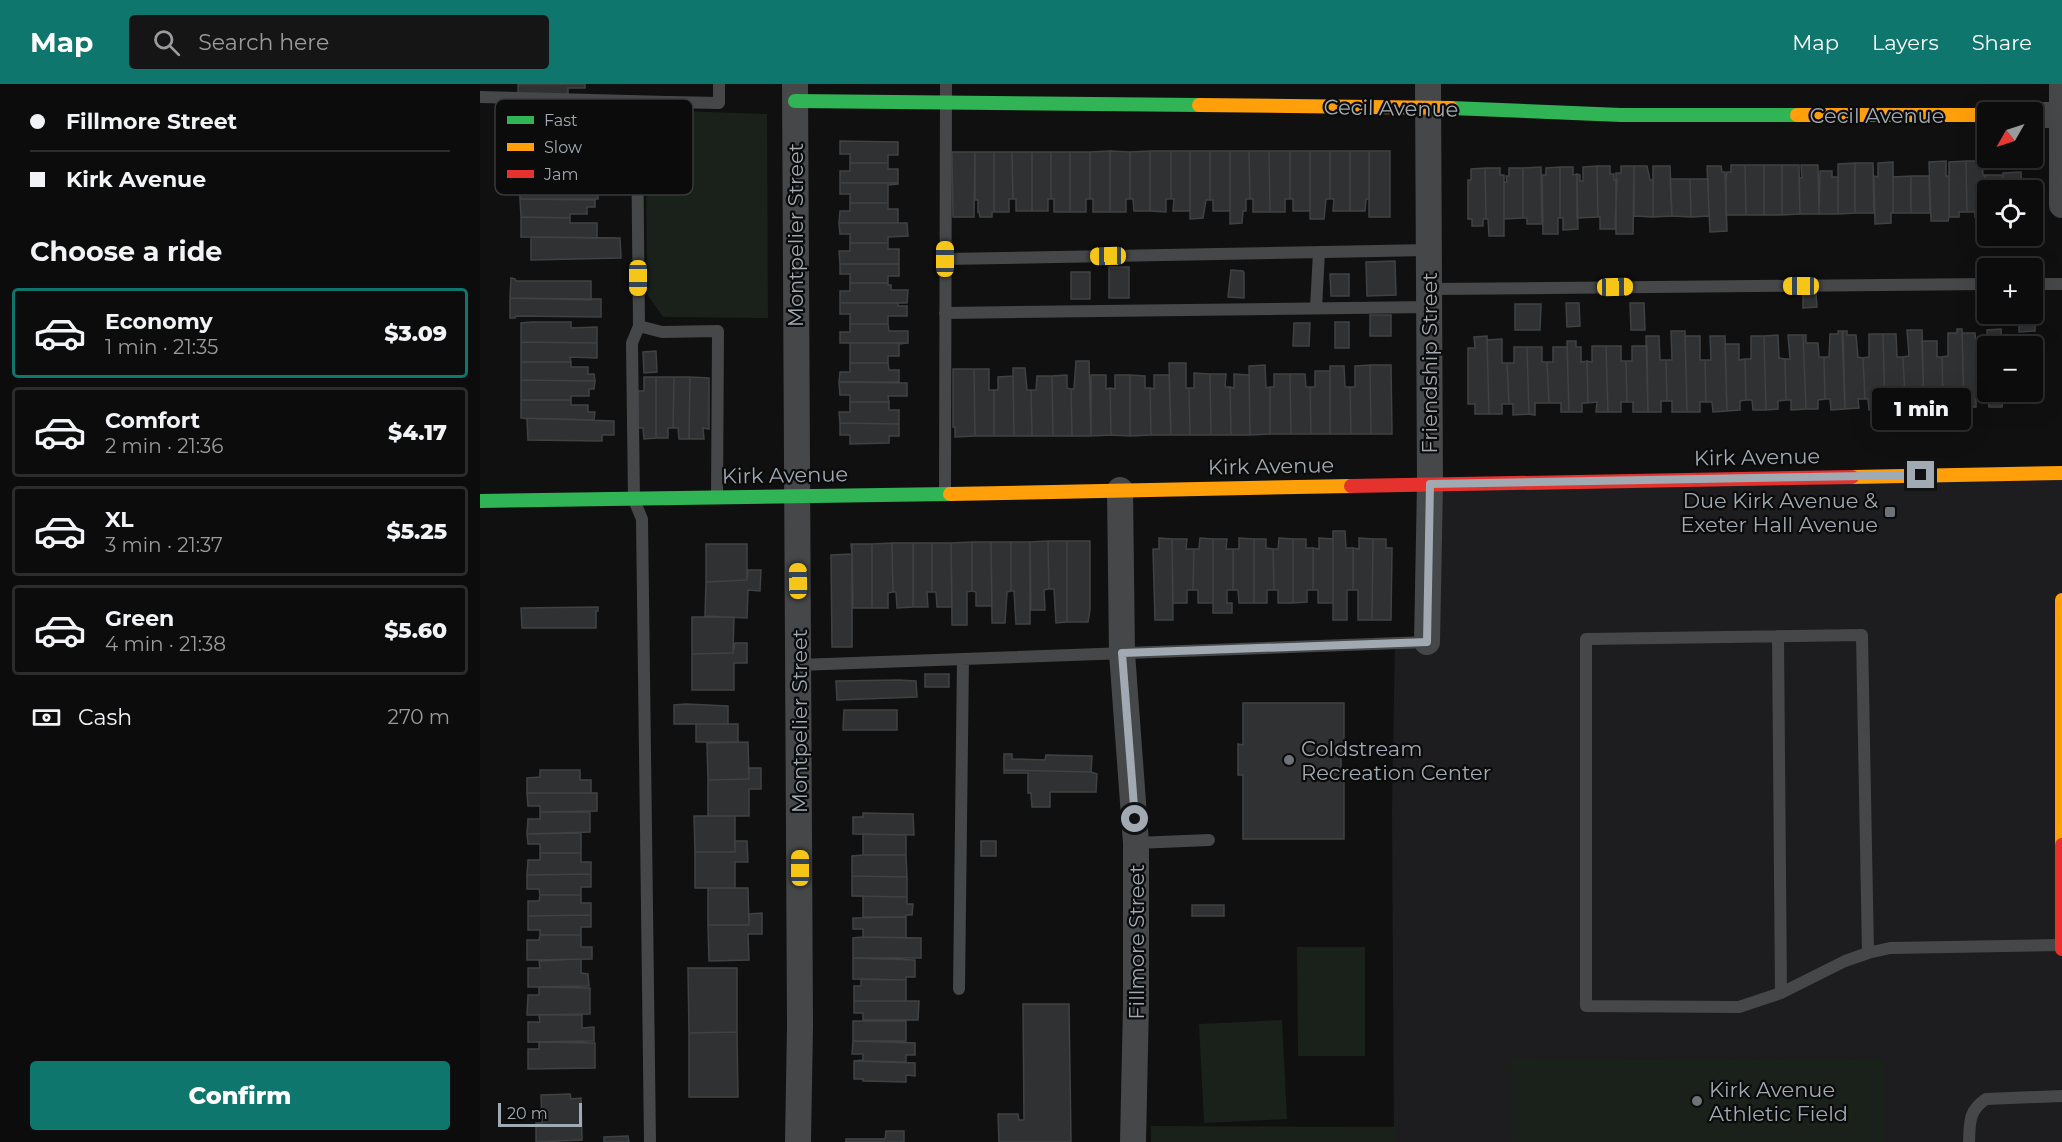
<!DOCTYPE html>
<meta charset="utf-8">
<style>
:root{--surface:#0c0c0c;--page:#151515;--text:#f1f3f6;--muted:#9a9b9d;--line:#2c2c2d;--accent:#0f766e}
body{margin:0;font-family:Montserrat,sans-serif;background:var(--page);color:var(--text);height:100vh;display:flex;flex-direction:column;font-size:22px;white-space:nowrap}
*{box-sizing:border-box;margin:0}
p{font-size:20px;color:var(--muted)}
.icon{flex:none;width:33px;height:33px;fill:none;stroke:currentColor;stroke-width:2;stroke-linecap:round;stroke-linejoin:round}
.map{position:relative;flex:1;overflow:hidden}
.panel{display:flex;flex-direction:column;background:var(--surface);width:480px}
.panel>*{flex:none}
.guide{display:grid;align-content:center;height:132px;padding:0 30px;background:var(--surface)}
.needle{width:39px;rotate:231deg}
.controls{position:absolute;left:1497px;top:18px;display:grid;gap:12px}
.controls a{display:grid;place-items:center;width:66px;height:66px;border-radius:6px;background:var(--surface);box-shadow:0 6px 24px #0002,0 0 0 2px var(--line);font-size:30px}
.scale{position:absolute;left:18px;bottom:15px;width:84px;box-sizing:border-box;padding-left:6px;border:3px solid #a1a9b2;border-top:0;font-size:16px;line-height:21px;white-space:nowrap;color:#a1a9b2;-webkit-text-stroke:4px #0b0b0c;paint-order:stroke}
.end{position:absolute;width:27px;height:27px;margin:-14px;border:8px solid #a1a9b2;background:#111;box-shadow:0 0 0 3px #111}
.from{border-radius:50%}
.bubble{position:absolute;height:42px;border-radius:6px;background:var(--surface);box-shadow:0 6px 24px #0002,0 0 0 2px var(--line);font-size:20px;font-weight:800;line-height:42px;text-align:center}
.car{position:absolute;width:18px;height:36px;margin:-18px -9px;border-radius:8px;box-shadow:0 0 4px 2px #0007;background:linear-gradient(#f5c518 24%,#345 0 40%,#f5c518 0 76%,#345 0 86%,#f5c518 0)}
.guide b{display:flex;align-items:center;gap:21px;height:57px;font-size:22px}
.guide b+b{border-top:2px solid var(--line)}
.guide i{width:15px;height:15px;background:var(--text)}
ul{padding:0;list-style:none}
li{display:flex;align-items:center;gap:18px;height:90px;margin:0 12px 9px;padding:0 18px;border:3px solid var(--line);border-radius:6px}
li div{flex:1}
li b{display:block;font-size:22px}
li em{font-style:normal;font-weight:800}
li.selected{border-color:var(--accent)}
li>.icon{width:54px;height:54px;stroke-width:1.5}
h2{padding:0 30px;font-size:27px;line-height:72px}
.pay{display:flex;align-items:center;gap:15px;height:66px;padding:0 30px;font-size:22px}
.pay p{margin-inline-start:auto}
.cta{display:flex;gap:12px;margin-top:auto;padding:12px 30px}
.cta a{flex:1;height:69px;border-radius:6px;background:var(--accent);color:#fff;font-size:24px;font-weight:800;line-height:69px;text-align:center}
header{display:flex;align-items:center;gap:36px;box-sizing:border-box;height:84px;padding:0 30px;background:var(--accent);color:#fff}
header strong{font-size:28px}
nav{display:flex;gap:33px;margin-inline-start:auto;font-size:21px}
.search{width:420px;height:54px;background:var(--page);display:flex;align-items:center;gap:15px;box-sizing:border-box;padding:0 21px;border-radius:6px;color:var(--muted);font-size:22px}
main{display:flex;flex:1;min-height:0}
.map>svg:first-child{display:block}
</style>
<header>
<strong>Map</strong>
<div class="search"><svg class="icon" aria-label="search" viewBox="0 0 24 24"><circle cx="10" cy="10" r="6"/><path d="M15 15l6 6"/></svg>Search here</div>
<nav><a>Map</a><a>Layers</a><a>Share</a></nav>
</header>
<main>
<section class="panel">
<div class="guide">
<b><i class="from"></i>Fillmore Street</b>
<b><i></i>Kirk Avenue</b>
</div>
<h2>Choose a ride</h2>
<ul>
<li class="selected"><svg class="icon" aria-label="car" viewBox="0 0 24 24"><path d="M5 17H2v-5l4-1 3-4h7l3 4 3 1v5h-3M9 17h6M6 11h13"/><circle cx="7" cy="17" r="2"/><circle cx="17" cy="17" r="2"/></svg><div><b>Economy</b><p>1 min · 21:35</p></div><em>$3.09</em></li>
<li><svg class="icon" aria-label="car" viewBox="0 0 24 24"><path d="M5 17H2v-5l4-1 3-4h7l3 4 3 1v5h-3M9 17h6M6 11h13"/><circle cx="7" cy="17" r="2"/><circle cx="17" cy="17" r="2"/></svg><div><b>Comfort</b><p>2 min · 21:36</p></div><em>$4.17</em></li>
<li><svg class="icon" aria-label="car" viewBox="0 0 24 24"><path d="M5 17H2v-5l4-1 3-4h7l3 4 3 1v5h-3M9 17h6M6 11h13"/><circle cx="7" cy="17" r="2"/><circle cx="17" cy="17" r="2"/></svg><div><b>XL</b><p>3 min · 21:37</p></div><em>$5.25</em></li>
<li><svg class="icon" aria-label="car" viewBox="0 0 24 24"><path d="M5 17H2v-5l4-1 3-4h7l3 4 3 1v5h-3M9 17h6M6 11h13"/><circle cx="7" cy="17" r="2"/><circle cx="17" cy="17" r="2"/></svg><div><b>Green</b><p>4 min · 21:38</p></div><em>$5.60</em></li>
</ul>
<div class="pay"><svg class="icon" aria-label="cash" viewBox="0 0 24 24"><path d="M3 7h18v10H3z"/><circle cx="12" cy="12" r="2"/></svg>Cash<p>270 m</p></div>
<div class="cta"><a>Confirm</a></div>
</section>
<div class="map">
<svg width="1582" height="1058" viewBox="0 0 1582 1058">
<rect width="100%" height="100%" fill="#101010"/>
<path fill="#1d1d1f" d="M1582,392v666h-668l-2,-329 3,-173 31,-1 1,-156z"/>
<path fill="#1a201a" d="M201,27l86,3 1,204 -105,-1 -16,-23 -1,-152c9,-18 16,-24 35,-31z
M817,863h68v109h-67z
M802,936l5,99 -83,4 -5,-99z
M1030,975l373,1 1,82h-373z
M671,1042l244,1v15h-244z"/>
<path fill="#303133" stroke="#3f4244" stroke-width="1.5" d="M38,0h67v4h-17v7l-50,-1z
M360,57l58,1v13h-10v8h-38v-9h-10z
M630,67v61h-17v-13h-3v-47z
M630,67l20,1v47h-4v13h-16z
M670,67h21v48h-5v13l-16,-1z
M670,67v60h-16l-1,-12h-3v-47z
M691,67h19v60h-17l1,-12h-3z
M710,67h20v49h-4l-3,18 -13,1z
M730,67h20v60h-17v-11h-3z
M750,67h19l1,48h-4v12h-3l-1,12 -12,1z
M769,67h20l1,61h-17v-13h-3z
M789,67h21v48h-5v13h-15z
M810,67h20v60h-17v-12h-3z
M830,67h20v48h-4l-2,20h-14z
M850,67h20v60h-17l1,-12h-4z
M870,67h19v48h-3l-1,12h-15z
M889,67h21v66h-21z
M472,68h23l-1,65h-21z
M495,68h19v60h-2v5h-12l-1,-5h-1v-12h-3z
M514,68h18l1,47h-4v13h-15z
M532,68h20v59h-16v-12h-3z
M552,68h19v47h-3v12h-16z
M571,68h19v60h-16v-13h-3z
M590,68h20v47h-4v13h-16z
M1466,77v15h3v41l-1,4h-17l-2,-59z
M1486,77l1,51h-8v5h-10v-55z
M1486,77h16l1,14h2v42h-10v-5h-8z
M1413,78v51h-2v10l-16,1 -1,-48 4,1v-14z
M370,79h38v6h10v14h-58v-12h10z
M1375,79h18l1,50h-19z
M1375,79v50l-17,1v-50z
M1251,81h14l1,50h-20v-36l1,-7h4z
M1265,81h19v50h-18z
M1284,81h18v50h-18z
M1302,81h17l1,49 -18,1z
M1321,81h17l1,49h-19l-1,-36h3z
M1117,82h13v8h4v6h3l-2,49h-15v-12h-2z
M1117,82l1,51 -21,1v-44l3,1v6h3v-14z
M1141,82h13l-1,68h-17v-61h5z
M1154,82h13l3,14h3v37l-19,-1z
M1173,82h17l2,50 -19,1z
M1227,82h14l1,6h3l2,59 -17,1z
M1061,83l1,57h-15v-6h-4v-50z
M1080,83h13v8l4,-1 1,55 -15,1v-12h-3z
M1080,83v51h-2v16h-15l-1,-59h4v-7z
M1005,84l1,51h-3v7h-11v-7h-4v-39h3v-11z
M1005,84h15v7h4v61h-15l-1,-17h-2z
M1029,84h14v50l-19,1v-37h3l-1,-6h3z
M1340,87h12v6h6v37h-19z
M1541,88l1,18h-19v-17z
M1505,91h18v15h-15v22h-3z
M1431,92h18l1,37h-19z
M1431,92v37h-18v-36z
M1190,95h20l1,38 -19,-1z
M1210,95h18l1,37 -18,1z
M40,96h48l1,5h29v14h-78z
M360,99h58v1l-10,1v18h-38v-9h-10z
M40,115l75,1v7h-8v7h-17v4l-49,-1z
M370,119h38v6h10v14h-59l1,-12h10z
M41,133l49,1v5h27v15l-76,-1z
M359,139h68l1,13 -20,1v6h-38v-9h-10z
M51,153l89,1 1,20 -90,2z
M370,159h38v6h11v15h-59l-1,-13h11z
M915,177l1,34 -29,1 -1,-34z
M360,180h59v12h-11v7h-38v-9h-10z
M629,183h20v31h-20z
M751,186l12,1 1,2v25l-16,-1z
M591,188h19v27h-19z
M850,190h19v22h-18z
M31,194l4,1 1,2h75v19l-81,-2z
M370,199h38v2h3v5h17l-1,13h-67v-12h10z
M1336,210l1,13 -14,1v-13z
M30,214l91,1v18l-85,-1 -1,2h-5z
M360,219h58v3h9v10h-19v8h-38v-10h-10z
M1086,219h13l1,23 -13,1z
M1150,219h14l1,27h-14z
M1035,220h26l-1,26h-25z
M1552,221h3v26l-16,1v-18h13z
M1509,230h12v10l-11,1z
M890,231h21v21h-21z
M52,238h39v6l26,-1v16l-76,-1v-19z
M855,238h14v26h-14z
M814,239h16l-1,23h-16z
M370,240h38l1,7h19v12h-68v-11h10z
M1477,245h5l2,78 -14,1 -1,-11 -6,1 -1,-41 6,-1v-23h9z
M1521,245l1,17h-14l-1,-16z
M1427,246h15l2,78h-14l-1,-10h-4l-2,-41 6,-1z
M1191,247h14l2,81h-15v-11h-5l-1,-41h6z
M1358,247h4l3,78 -14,1 -1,-11h-5l-1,-42h5l1,-23h8z
M1363,247h4v4h9l2,22 5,1 2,41h-7l1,9 -14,1z
M1482,249h13l2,23 5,-1 1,42 -7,1v9h-12z
M1389,250h14l2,75 -16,1 -1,-11h-3l-2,-41 6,-1z
M1403,250h13l1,23h6l2,41 -8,1 1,9 -13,1z
M1298,251l1,23 6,1 1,41 -8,1v8l-12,1 -2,-74z
M1308,251h15l3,74 -15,1v-10h-5l-1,-41h5z
M1323,251h3v8h12l1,14h5l1,42 -7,1v9h-12z
M1522,251h19v11h-19z
M1007,252l2,78h-14v-10h-7v-56h7l-1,-11z
M1166,252h13l1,24h6l1,41h-6v11h-13z
M1205,252h15v24h5l1,42h-6v10h-13z
M1230,252h15l2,75 -14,1 -1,-10h-6l-1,-42h6z
M1271,252h13l2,74h-13l-1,-10h-6l-1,-41h6z
M1022,255v24h5l2,41h-7v10h-13l-2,-74z
M1087,257h9v6h5v15l6,-1 1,42h-6v9h-13z
M1442,257h15v16h5l1,41h-9l1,9 -11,1z
M41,258l76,1v15l-27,-1 1,5h-50z
M370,259h58l-9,1v12h-11v7h-38z
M1245,260h14v16l6,-1 1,41 -6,1v9l-13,1z
M1112,262h14l2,66h-12l1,-10 -9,1 -1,-42 5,1z
M1126,262h15v15h5l1,41h-6v10h-13z
M1152,262h15l1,66h-15v-10h-6l-1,-41h6z
M1034,263h13l2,67 -16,1v-11h-4l-2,-41h7z
M1047,263h15v15h5l2,41h-14v12l-6,-1z
M1073,263h14l2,65h-8v-9h-12l-2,-41h6z
M176,267l1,21 -13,1 -1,-21z
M1502,271l6,1v36h16l-2,15h-13l-1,-10h-5z
M596,277h13l2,75h-19l-1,-47h3z
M41,278h50v5h17v7h6l1,7 -74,-1z
M370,279h38l1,7h10v12h-60l1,-10h10z
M689,279h17v25h3l1,47h-19z
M785,281l1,23 4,-1v47l-20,1 -1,-69z
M890,281h21l1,69h-21z
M890,281l1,69h-20l-1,-47h5v-21z
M850,282h14l1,21h5l1,47h-21z
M533,284h12l2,22h4l1,46h-18z
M473,285h21l1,67 -20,1v-10h-2z
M494,285h15v21h5v46h-19z
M835,287h15v63h-19l-1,-47h5z
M714,289l16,1 1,61h-21l-1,-47h5z
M730,290h16l-1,13h5l1,48h-20z
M754,290l15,1 1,60h-19l-1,-48 4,1z
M794,290h16l1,60h-21v-47h4z
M810,290h15l1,13h4l1,47h-20z
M587,291v13l4,1 1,47h-19l-1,-60z
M611,291h15v14l4,-1 1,47 -20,1z
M635,291h15v61l-19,-1 -1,-47 5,1z
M650,291l15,1v12h5l1,47 -21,1z
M674,291h15l2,60h-20l-1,-47 4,1z
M533,292l1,60h-20v-46h4v-13z
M557,292h15l1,60h-21l-1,-46h5z
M164,293h12v61l-12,1 -1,-11h-5v-37h6z
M176,293h18l-1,51h-5v10h-12z
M194,293h16l-1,62h-10l-1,-11h-5z
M210,293l19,1v51l-6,-1 1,11h-15z
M41,296l74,1 -1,8h-5v7h-18v4h-50z
M359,298l68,1v13h-19l1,6h-39v-7h-10z
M1524,308h19v5h-19z
M41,316h50v5h17v7h7l-1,8 -73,-2z
M370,318h39v8h10v14l-59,-1 -1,-11h11z
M41,334l93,3v14h-12v6l-74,-1 -1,-21z
M360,339l59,1v12h-10v7l-39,1v-9h-10z
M853,447h12l1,17h7v42h-6v30h-14z
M679,454l13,1 1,81h-18l-2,-71h6z
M720,454l13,1v64h-15v-13h-5l1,-41h5z
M759,454l15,1v64h-15l-1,-13h-5v-41h6z
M799,454l14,1v64h-15v-13h-4l-1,-41h5z
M839,454l14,1v64h-15v-13h-5v-42l6,1z
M879,454l14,1 -1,81h-14v-30h-5v-42l6,1z
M692,455h15l-1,10h8l-1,41h-6v13h-14z
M733,455h14l-1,10h7v41h-6v13h5v10h-19z
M774,455h12v9l7,1 1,41h-7v13h-13z
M813,455h13v9h7v42h-6v12l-14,1z
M893,455h13v9h6l-1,72h-19z
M568,457l1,48 -5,1 1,20h-14l-1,-68z
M568,457h19v81l-11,1 -2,-34h-5z
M587,457h23v69l-2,12h-21z
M492,458v49l-5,1v33h-15l-1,-82z
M492,458h19l1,64h-16v-14l-4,-1z
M511,458h20v49l-4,1 -2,31h-13z
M531,458h19v82h-14l-2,-33h-3z
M412,459l1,49 -5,1v15h-16v-64z
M412,459h21v64l-16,1 -1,-16h-3z
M433,459h19v49h-5l1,15h-15z
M452,459h19l1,64h-15l-1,-15h-4z
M226,460h41v36l-41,2z
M371,460h1v103h-20l-1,-92 21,-1z
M372,460h20v64h-19z
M268,486h13l-1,21 -12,-1 -1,28 -42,-2 1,-34 41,-2z
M118,523v4h-2v17h-74l-1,-20z
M212,533h42l-1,36 -41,1z
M255,559h12v20h-13v27h-42v-36l41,-1z
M445,590h24v13h-24z
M419,596l17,1 1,16 -80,3 -1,-19z
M763,619h101v42l-3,-1v31h3v64h-101v-64h-5v-31l5,1z
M206,620l42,2v18h-54v-19z
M364,626h53v20h-54z
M216,640h42v18h-42z
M268,658l1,37 -41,1 -1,-37z
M524,670h8v5l33,1 1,-5 46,1 -1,16 -87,-2z
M269,684h12v21h-12v27h-41v-36l41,-1z
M60,686h40v10h11v13h6h-70v-15l13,-1z
M524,686l87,2 6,2 -1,18h-46v15h-18l-1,-14h-3v-20h-24z
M47,709h70v18l-57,1v-6h-12z
M60,728h50v20l-63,2 1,-15h12z
M383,729l50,1 1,21 -61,-1v-17h10z
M214,732h41v36h-40z
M101,749v20h-41v-9h-12l-1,-10z
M383,750l43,1v20h-43z
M255,757h12l1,21h-13v26h-40v-36h40z
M501,757h15v15h-15z
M60,769h41v9h10v12l-64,1 1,-15h12z
M383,771h43l1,22 -55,-1v-20z
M111,790v13h-10v8h-41l-1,-6h-12v-14z
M372,792l55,1v20l-55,-1z
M228,804h40l1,37h-41z
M60,811h41v8h10v12l-63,1v-15h11z
M372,812l55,1v7h6l-1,11h-6v2h-43v-21z
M712,821h32v11h-32z
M282,829v21h-14l1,26 -40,1 -1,-36h41v-11z
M111,831v12h-10v8h-41v-5h-12v-14z
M426,833v21l-43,-1v-8h-10v-11z
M60,851h41v12h11v12l-65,1v-20h12z
M383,853l58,1v20h-68v-20z
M373,874l62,2v17h-9v3l-53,-1z
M101,875v14l7,1 1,12 -61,1v-19h12l-1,-7z
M208,884h49v64l-48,1z
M381,895l45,1v21h-52v-15h7z
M59,903l51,1v26l-63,1 1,-20h11z
M374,917h65l-1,19h-55v-7h-9z
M543,920h46l2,138h-72l-1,-28h20l1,6h5z
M59,931h43v13l12,-1v14l-66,1v-20h12z
M373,937h53v20h-53z
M257,948l1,65h-49v-64z
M373,957l62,2v12h-9v7l-52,-1 9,-1v-6h-11z
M59,958l56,1v25l-67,1v-20h11z
M374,977l61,2v13l-9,-1v7l-43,-1v-2h-9z
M90,1010l1,5 10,-1 1,42 -46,2v-19h6l-1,-28z
M406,1047h18v11h-58v-3h39z
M148,1052l1,6h-25v-5z"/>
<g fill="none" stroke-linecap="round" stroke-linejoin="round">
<path stroke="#454749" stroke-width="12" d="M0,13l187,5
M465,175l484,-9
M1552,200h30
M949,205l559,-5
M836,224l3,-56
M465,229l484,-6
M159,242l23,6 56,-1 -1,166
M465,409l1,-409
M1298,552l3,357
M319,581l628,-23
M656,759l73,-3
M1388,869l-6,-318 -276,4v367l153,1 42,-14 64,-32 23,-8 22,-5 171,-3
M479,905l4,-330
M170,1058l-8,-623 -8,-19 -2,-157 7,-17 -2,-192 17,-25 14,-7 51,1v-19
M1489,1058c1,-19 -1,-31 17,-43l76,-3"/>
<path stroke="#454749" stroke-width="26" d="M315,0l5,942 -2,116
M1582,0v121
M1552,31h29
M640,406l2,163 14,190v161l-3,138
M947,558l3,-158 -2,-400"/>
<path stroke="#30b455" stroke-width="14" d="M315,17l404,4
M971,24l170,7h176
M0,417l470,-7"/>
<path stroke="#ff9f0a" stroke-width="14" d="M719,21l252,3
M1317,31h191
M1372,393l210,-4
M470,410l401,-8
M1582,516v245"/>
<path stroke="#e5322d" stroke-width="14" d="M871,402l501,-9
M1582,761v104"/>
</g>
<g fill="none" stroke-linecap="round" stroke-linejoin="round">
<path stroke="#a1a9b2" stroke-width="8" d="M655,735l-13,-166 305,-11 3,-158 491,-9"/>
</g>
<g fill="#6e7379" stroke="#0b0b0c" stroke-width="2">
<rect x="1404" y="422" width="12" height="12" rx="3"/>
<circle cx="809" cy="676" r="6"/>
<circle cx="1217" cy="1017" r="6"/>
</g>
<g text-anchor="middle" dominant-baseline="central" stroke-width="4.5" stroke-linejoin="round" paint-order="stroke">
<g font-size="21" fill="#a1a9b2" stroke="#0b0b0c">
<text transform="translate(911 24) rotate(1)">Cecil Avenue</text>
<text x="1397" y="31">Cecil Avenue</text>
<text transform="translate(315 151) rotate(-90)">Montpelier Street</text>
<text transform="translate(949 279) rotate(-90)">Friendship Street</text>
<text transform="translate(1277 373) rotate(-1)">Kirk Avenue</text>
<text transform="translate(791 382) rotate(-1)">Kirk Avenue</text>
<text transform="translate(305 391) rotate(-1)">Kirk Avenue</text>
<text transform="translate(319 637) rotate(-90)">Montpelier Street</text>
<text transform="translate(656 858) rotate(-90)">Fillmore Street</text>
</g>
<g font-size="21" fill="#a1a9b2" stroke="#0b0b0c" text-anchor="start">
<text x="1398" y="416" text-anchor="end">Due Kirk Avenue &amp;<tspan x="1398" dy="24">Exeter Hall Avenue</tspan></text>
<text x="821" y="664">Coldstream<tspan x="821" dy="24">Recreation Center</tspan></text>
<text x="1229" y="1005">Kirk Avenue<tspan x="1229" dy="24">Athletic Field</tspan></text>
</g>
</g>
<rect x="15" y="15" width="198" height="96" rx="9" fill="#0b0b0c" stroke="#383a3e" stroke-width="1.5"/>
<rect x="27" y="32" width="27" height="8" fill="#30b455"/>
<rect x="27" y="59" width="27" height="8" fill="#ff9f0a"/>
<rect x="27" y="86" width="27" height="8" fill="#e5322d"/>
<g font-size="16" fill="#a1a9b2">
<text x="64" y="42">Fast</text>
<text x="64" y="69">Slow</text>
<text x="64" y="96">Jam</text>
</g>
</svg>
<div class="controls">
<a><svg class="needle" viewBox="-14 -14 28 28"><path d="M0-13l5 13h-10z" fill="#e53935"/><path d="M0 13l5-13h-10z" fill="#9a9b9d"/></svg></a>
<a><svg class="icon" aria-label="locate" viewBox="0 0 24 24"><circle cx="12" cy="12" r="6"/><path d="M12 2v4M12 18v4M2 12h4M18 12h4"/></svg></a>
<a>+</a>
<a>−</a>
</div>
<div class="scale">20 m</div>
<i class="end from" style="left:655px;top:735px"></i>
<i class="end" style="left:1441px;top:391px"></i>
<div class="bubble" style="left:1392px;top:304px;width:99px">1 min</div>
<i class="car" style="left:628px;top:172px;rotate:269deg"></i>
<i class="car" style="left:465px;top:175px;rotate:0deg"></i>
<i class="car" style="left:158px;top:194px;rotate:180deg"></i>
<i class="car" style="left:1321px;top:202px;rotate:270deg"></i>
<i class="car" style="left:1135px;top:203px;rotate:89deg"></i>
<i class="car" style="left:318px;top:497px;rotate:359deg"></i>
<i class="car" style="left:320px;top:784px;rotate:0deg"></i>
</div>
</main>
